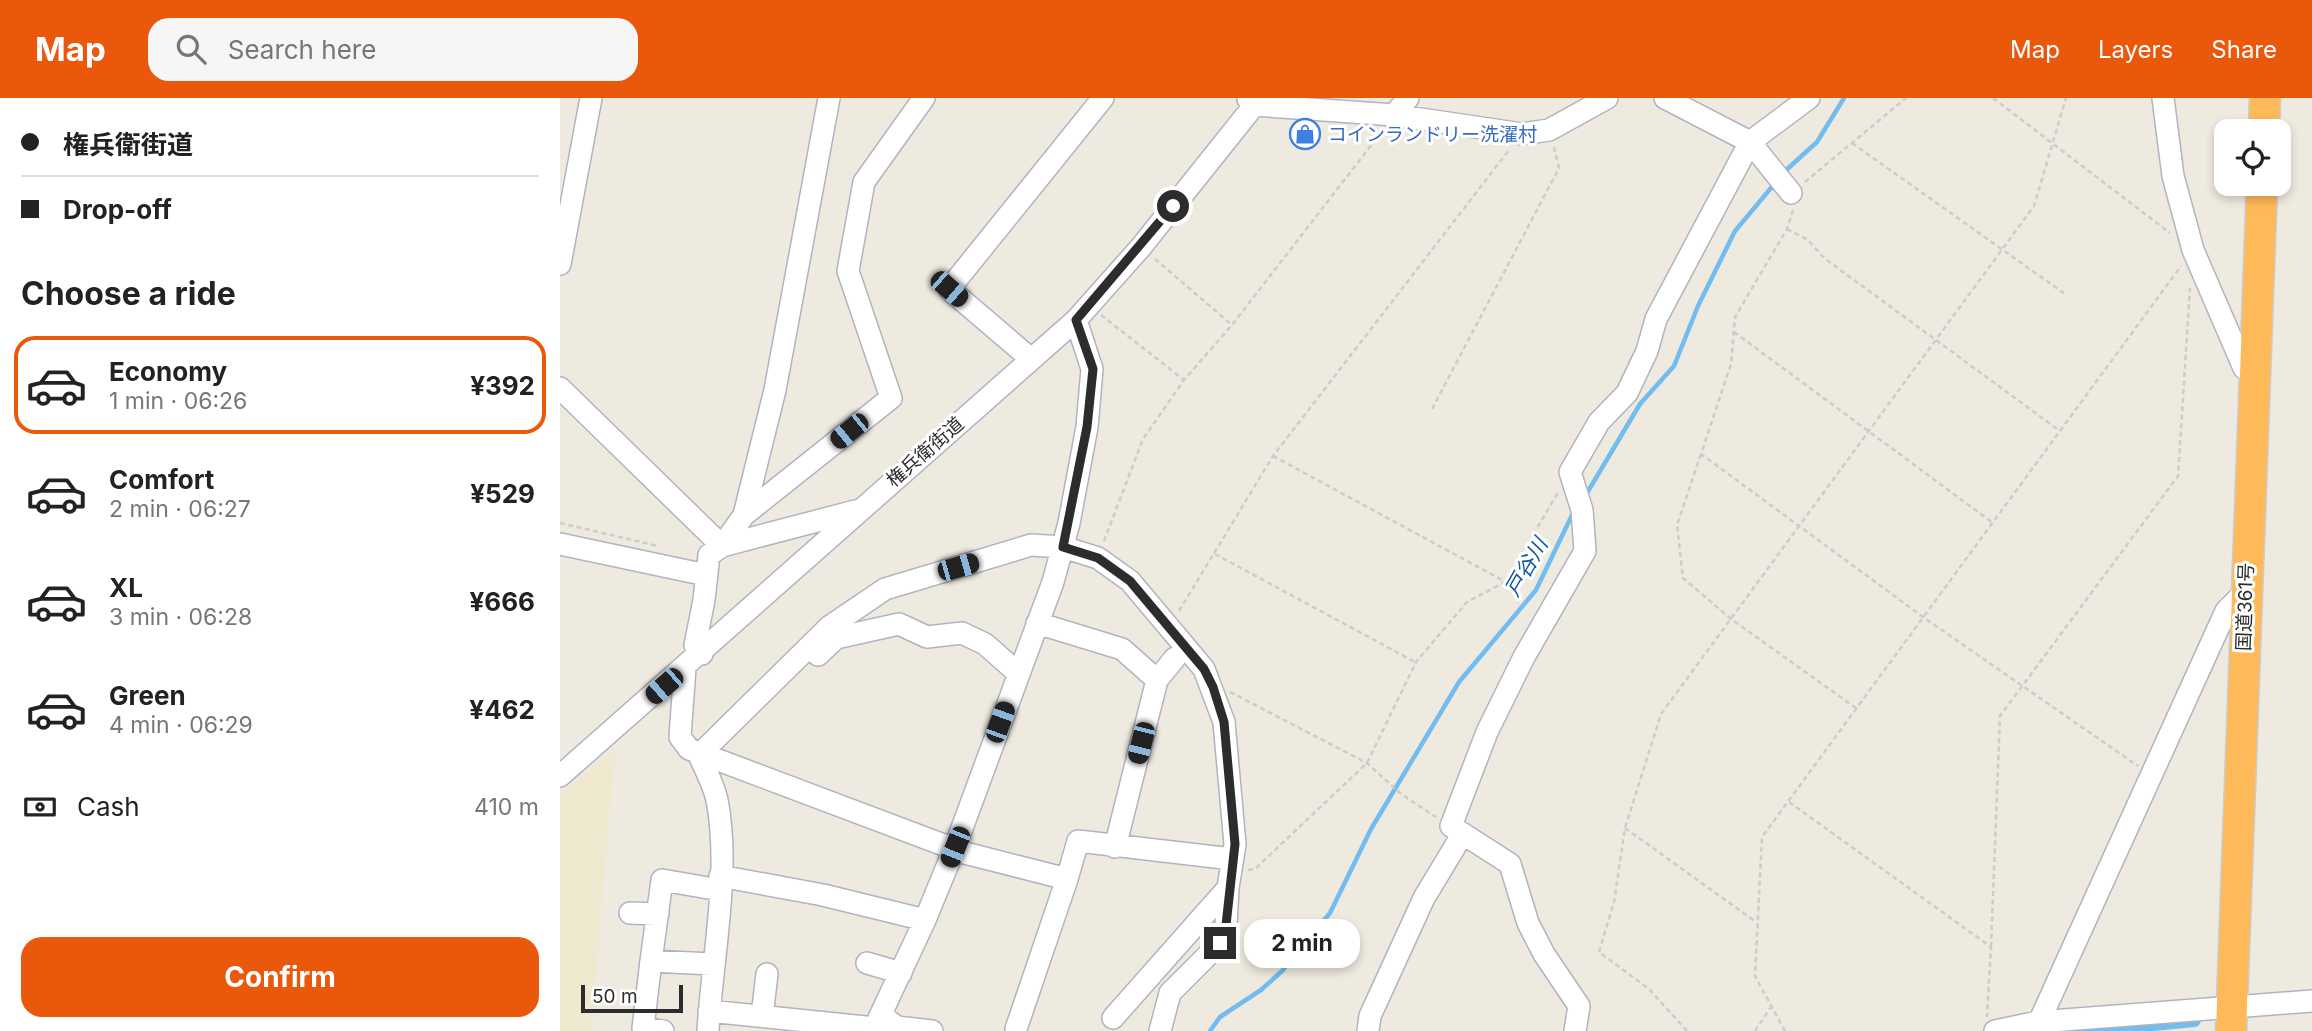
<!DOCTYPE html>
<meta charset="utf-8">
<style>
:root{--surface:#fff;--page:#f6f6f6;--text:#222;--muted:#767676;--line:#e0e0e0;--accent:#ea580c}
body{margin:0;font-family:Inter,"Noto Sans JP",sans-serif;background:var(--page);color:var(--text);height:100vh;display:flex;flex-direction:column;font-size:26px;white-space:nowrap}
*{box-sizing:border-box;margin:0}
p{font-size:23px;color:var(--muted)}
.icon{flex:none;width:38px;height:38px;fill:none;stroke:currentColor;stroke-width:2;stroke-linecap:round;stroke-linejoin:round}
.map{position:relative;flex:1;overflow:hidden}
.sheet{display:flex;flex-direction:column;background:var(--surface);width:560px}
.sheet>*{flex:none}
.hud{display:grid;align-content:center;height:154px;padding:0 21px;background:var(--surface)}
.tools{position:absolute;left:1654px;top:21px;display:grid;gap:14px}
.tools a{display:grid;place-items:center;width:77px;height:77px;border-radius:14px;background:var(--surface);box-shadow:0 4px 10px #0003;font-size:35px}
.scale{position:absolute;left:21px;bottom:18px;width:102px;box-sizing:border-box;padding-left:7px;border:4px solid #2c2c2c;border-top:0;font-size:19px;line-height:24px;white-space:nowrap;color:#2c2c2c;-webkit-text-stroke:5px #fff;paint-order:stroke}
.end{position:absolute;width:32px;height:32px;margin:-16px;border:9px solid #2c2c2c;background:#fff;box-shadow:0 0 0 4px #fff}
.from{border-radius:50%}
.bubble{position:absolute;height:49px;border-radius:21px;background:var(--surface);box-shadow:0 4px 10px #0003;font-size:23px;font-weight:700;line-height:49px;text-align:center}
.car{position:absolute;width:21px;height:42px;margin:-21px -10px;border-radius:9px;box-shadow:0 0 5px 2px #0007;background:linear-gradient(#222 24%,#8ab4d8 0 40%,#222 0 76%,#8ab4d8 0 86%,#222 0)}
.hud b{display:flex;align-items:center;gap:24px;height:66px;font-size:26px}
.hud b+b{border-top:2px solid var(--line)}
.hud i{width:18px;height:18px;background:var(--text)}
ul{padding:0;list-style:none}
li{display:flex;align-items:center;gap:21px;height:98px;margin:0 14px 10px;padding:0 7px;border:4px solid transparent;border-radius:21px}
li div{flex:1}
li b{display:block;font-size:26px}
li em{font-style:normal;font-weight:700}
li.active{border-color:var(--accent)}
li>.icon{width:63px;height:63px;stroke-width:1.5}
h2{padding:0 21px;font-size:32px;line-height:84px}
.pay{display:flex;align-items:center;gap:18px;height:77px;padding:0 21px;font-size:26px}
.pay p{margin-inline-start:auto}
.action{display:flex;gap:14px;margin-top:auto;padding:14px 21px}
.action a{flex:1;height:80px;border-radius:21px;background:var(--accent);color:#fff;font-size:28px;font-weight:700;line-height:80px;text-align:center}
header{display:flex;align-items:center;gap:42px;box-sizing:border-box;height:98px;padding:0 35px;background:var(--accent);color:#fff}
header strong{font-size:33px}
nav{display:flex;gap:38px;margin-inline-start:auto;font-size:24px}
.search{width:490px;height:63px;background:var(--page);display:flex;align-items:center;gap:18px;box-sizing:border-box;padding:0 24px;border-radius:21px;color:var(--muted);font-size:26px}
main{display:flex;flex:1;min-height:0}
.map>svg:first-child{display:block}
</style>
<header>
<strong>Map</strong>
<div class="search"><svg class="icon" aria-label="search" viewBox="0 0 24 24"><circle cx="10" cy="10" r="6"/><path d="M15 15l6 6"/></svg>Search here</div>
<nav><a>Map</a><a>Layers</a><a>Share</a></nav>
</header>
<main>
<section class="sheet">
<div class="hud">
<b><i class="from"></i>権兵衛街道</b>
<b><i></i>Drop-off</b>
</div>
<h2>Choose a ride</h2>
<ul>
<li class="active"><svg class="icon" aria-label="car" viewBox="0 0 24 24"><path d="M5 17H2v-5l4-1 3-4h7l3 4 3 1v5h-3M9 17h6M6 11h13"/><circle cx="7" cy="17" r="2"/><circle cx="17" cy="17" r="2"/></svg><div><b>Economy</b><p>1 min · 06:26</p></div><em>¥392</em></li>
<li><svg class="icon" aria-label="car" viewBox="0 0 24 24"><path d="M5 17H2v-5l4-1 3-4h7l3 4 3 1v5h-3M9 17h6M6 11h13"/><circle cx="7" cy="17" r="2"/><circle cx="17" cy="17" r="2"/></svg><div><b>Comfort</b><p>2 min · 06:27</p></div><em>¥529</em></li>
<li><svg class="icon" aria-label="car" viewBox="0 0 24 24"><path d="M5 17H2v-5l4-1 3-4h7l3 4 3 1v5h-3M9 17h6M6 11h13"/><circle cx="7" cy="17" r="2"/><circle cx="17" cy="17" r="2"/></svg><div><b>XL</b><p>3 min · 06:28</p></div><em>¥666</em></li>
<li><svg class="icon" aria-label="car" viewBox="0 0 24 24"><path d="M5 17H2v-5l4-1 3-4h7l3 4 3 1v5h-3M9 17h6M6 11h13"/><circle cx="7" cy="17" r="2"/><circle cx="17" cy="17" r="2"/></svg><div><b>Green</b><p>4 min · 06:29</p></div><em>¥462</em></li>
</ul>
<div class="pay"><svg class="icon" aria-label="cash" viewBox="0 0 24 24"><path d="M3 7h18v10H3z"/><circle cx="12" cy="12" r="2"/></svg>Cash<p>410 m</p></div>
<div class="action"><a>Confirm</a></div>
</section>
<div class="map">
<svg width="1752" height="933" viewBox="0 0 1752 933">
<rect width="100%" height="100%" fill="#eeeadf"/>
<path fill="#efe9cf" d="M55,652l-24,281h-31v-236z"/>
<g fill="none" stroke-linecap="round" stroke-linejoin="round">
<path stroke="#73bcef" stroke-width="4.5" d="M1224,74l33,-30 27,-44
M1024,400l56,-94 34,-38 24,-60 37,-75 41,-49
M650,933l10,-14 41,-27 21,-19 48,-58 41,-84 88,-147 77,-92 38,-79"/>
<path stroke="#73bcef" stroke-width="14" d="M1524,933l110,-11"/>
<g stroke="#b2b3c0" stroke-width="24">
<path id="minor" d="M1105,0l85,44 41,51
M1603,0l10,78 20,74 51,118 10,7
M688,1l6,6 140,10 128,19 27,-4 58,-32
M834,17l14,-17
M0,166l31,-166
M471,261l-82,-70 154,-191
M0,290l162,158
M184,417l147,-117 -43,-127 16,-89 60,-84
M0,446l146,31
M162,448l22,-31 31,-125 54,-292
M477,525l85,26 35,31
M142,556l-7,-9 9,-45 5,-45 13,-9 133,-35
M258,557l18,-17 63,-14 28,13 35,-4 23,11 33,29
M125,570l-5,69 9,12 276,104 102,26 11,-38 154,18
M0,678l516,-456 65,-73 119,-149
M555,749l42,-167 18,-22
M160,778l103,19 102,25
M70,815l28,1
M91,863l11,-81 58,10
M307,865l34,10
M149,913l166,17
M202,918l5,-42
M322,918l15,11 35,4
M553,920l115,-130
M456,931l51,-150
M103,933l-20,-3 8,-67 61,3
M148,933c4,-73 23,-159 9,-231 -3,-15 -12,-31 -18,-45l130,-128 56,-38 146,-44 32,2 35,11 32,23 74,88 20,53 11,122 -7,44 -2,37 -6,18 -50,50 -10,38
M313,933l52,-111 30,-73 98,-265 16,-59 18,-96 5,-58 -16,-49
M808,933l2,-15 54,-118 38,-63
M1015,933l4,-25 -35,-52 -16,-31 -18,-59 -59,-38 36,-94 37,-75 61,-106 -3,-41 -12,-38 29,-50 28,-29 20,-42 9,-32 94,-177 59,-44
M1435,933l43,-9 274,-21
M1475,933l191,-420 19,-19"/>
</g>
<g stroke="#ccc" stroke-width="33">
<path id="highway" d="M1704,33l1,-33
M1671,933l31,-847"/>
</g>
<path stroke="#ccc" stroke-width="2.5" stroke-dasharray="5 3.5" stroke-linecap="butt" d="M1433,0l177,135
M1292,45l213,151
M1245,84l101,-84
M1233,112l-6,19 -52,88 -4,47 -30,90 222,163 215,149
M1227,131l21,11 16,18 236,173
M595,161l77,66
M541,217l83,65
M1174,234l259,191
M872,311l127,-241 -5,-21
M1141,356l-24,71 6,53 48,41 125,89
M713,358l231,125
M0,425l98,23
M544,443l39,-102 41,-59 48,-55 151,-195
M655,456l200,108
M619,513l94,-155 236,-306
M670,594l137,71 34,31 35,23
M1229,704l202,145 -4,70
M1065,730l131,94
M688,772l7,-1 112,-106 49,-101 51,-60 38,-20 54,-91
M1431,849l9,-231 178,-240 12,-188
M1127,933l-38,-42 -50,-37 15,-50 11,-74 36,-114 373,-508 32,-108
M1195,933l16,-24
M1225,933l-30,-55 7,-139 419,-571"/>
<use href="#minor" stroke="#fff" stroke-width="21"/>
<use href="#highway" stroke="#feb959" stroke-width="30"/>
</g>
<g fill="none" stroke-linecap="round" stroke-linejoin="round">
<path stroke="#2c2c2c" stroke-width="9" d="M613,108l-97,114 17,49 -6,58 -24,120 35,11 32,23 74,88 9,18 11,35 11,122 -9,81 -6,18"/>
</g>
<defs>
<g id="shop-ring" transform="scale(1.575)"><circle r="9.5" fill="#fff" stroke="#3f7fe0" stroke-width="1.5"/><path d="M-5-2.5h2.3a2.7 3.5 0 0 1 5.4 0H5L5.5 6h-11ZM-1.5-2.5h3a1.5 2.3 0 0 0-3 0Z" fill="#3f7fe0"/></g>
</defs>
<g fill-rule="evenodd">
<use href="#shop-ring" x="745" y="36"/>
</g>
<g text-anchor="middle" dominant-baseline="central" stroke-width="6" stroke-linejoin="round" paint-order="stroke">
<g font-size="19" fill="#366cbe" stroke="#fff" text-anchor="start">
<text x="768" y="36">コインランドリー洗濯村</text>
</g>
<g font-size="19" fill="#2c2c2c" stroke="#fff">
<text transform="translate(365 354) rotate(-41)">権兵衛街道</text>
<text transform="translate(1685 509) rotate(-88)">国道361号</text>
</g>
<g font-size="21" font-style="italic" fill="#0d579f" stroke="#fff">
<text transform="translate(966 469) rotate(-60)">戸谷川</text>
</g>
</g>
</svg>
<div class="tools">
<a><svg class="icon" aria-label="locate" viewBox="0 0 24 24"><circle cx="12" cy="12" r="6"/><path d="M12 2v4M12 18v4M2 12h4M18 12h4"/></svg></a>
</div>
<div class="scale">50 m</div>
<i class="end from" style="left:613px;top:108px"></i>
<i class="end" style="left:660px;top:845px"></i>
<div class="bubble" style="left:684px;top:821px;width:116px">2 min</div>
<i class="car" style="left:389px;top:191px;rotate:131deg"></i>
<i class="car" style="left:289px;top:333px;rotate:231deg"></i>
<i class="car" style="left:398px;top:469px;rotate:74deg"></i>
<i class="car" style="left:104px;top:588px;rotate:229deg"></i>
<i class="car" style="left:440px;top:624px;rotate:20deg"></i>
<i class="car" style="left:581px;top:645px;rotate:194deg"></i>
<i class="car" style="left:395px;top:749px;rotate:202deg"></i>
</div>
</main>
